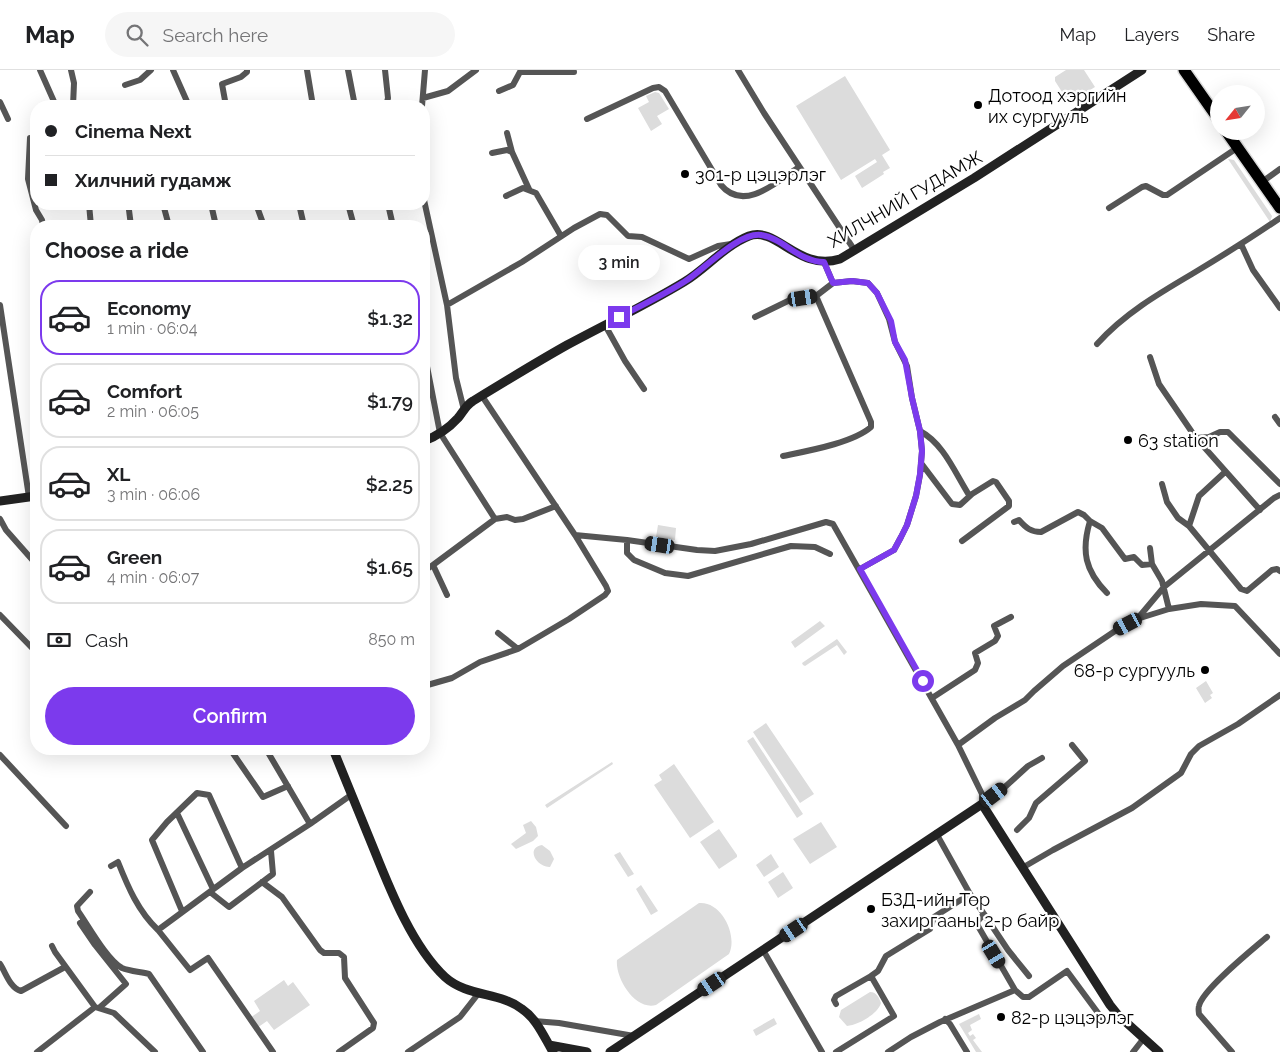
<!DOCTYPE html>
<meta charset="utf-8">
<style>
:root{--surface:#fff;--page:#f6f6f6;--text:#202124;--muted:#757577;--line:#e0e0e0;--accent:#7c3aed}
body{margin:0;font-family:Raleway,sans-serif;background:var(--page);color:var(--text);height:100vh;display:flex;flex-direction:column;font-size:19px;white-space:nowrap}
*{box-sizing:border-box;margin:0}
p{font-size:16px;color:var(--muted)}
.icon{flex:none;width:28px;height:28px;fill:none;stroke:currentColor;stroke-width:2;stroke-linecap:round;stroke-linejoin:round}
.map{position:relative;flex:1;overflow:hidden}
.drawer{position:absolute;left:30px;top:150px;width:400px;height:535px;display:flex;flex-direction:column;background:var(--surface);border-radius:20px;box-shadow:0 5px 20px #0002}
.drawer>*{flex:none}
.top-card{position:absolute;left:30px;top:30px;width:400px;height:110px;border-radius:20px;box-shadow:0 5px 20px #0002;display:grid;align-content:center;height:110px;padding:0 15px;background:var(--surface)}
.needle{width:32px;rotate:240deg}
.buttons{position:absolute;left:1210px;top:15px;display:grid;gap:10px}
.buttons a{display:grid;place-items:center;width:55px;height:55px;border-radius:50%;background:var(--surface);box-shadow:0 5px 20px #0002;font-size:25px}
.end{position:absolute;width:22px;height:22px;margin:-11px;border:6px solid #7c3aed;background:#fff;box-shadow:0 0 0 2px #fff}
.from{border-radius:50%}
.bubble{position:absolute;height:35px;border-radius:18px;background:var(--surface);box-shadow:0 5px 20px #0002;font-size:16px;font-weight:600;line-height:35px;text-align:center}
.car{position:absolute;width:15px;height:30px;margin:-15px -8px;border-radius:6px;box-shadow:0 0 4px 1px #0007;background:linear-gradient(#222 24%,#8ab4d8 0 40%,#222 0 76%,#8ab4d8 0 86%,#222 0)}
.top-card b{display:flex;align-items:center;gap:18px;height:48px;font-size:19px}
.top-card b+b{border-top:1px solid var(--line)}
.top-card i{width:12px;height:12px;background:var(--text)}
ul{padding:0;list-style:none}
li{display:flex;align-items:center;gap:15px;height:75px;margin:0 10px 8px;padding:0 5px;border:2px solid var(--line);border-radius:20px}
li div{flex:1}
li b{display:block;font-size:19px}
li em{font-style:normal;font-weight:600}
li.selected{border-color:var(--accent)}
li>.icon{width:45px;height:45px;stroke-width:1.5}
h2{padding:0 15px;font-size:22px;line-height:60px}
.pay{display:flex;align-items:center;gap:12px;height:55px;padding:0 15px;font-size:19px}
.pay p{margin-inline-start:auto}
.cta{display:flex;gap:10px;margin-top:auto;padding:10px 15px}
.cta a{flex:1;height:58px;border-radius:30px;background:var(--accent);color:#fff;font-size:20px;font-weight:600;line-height:58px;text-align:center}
header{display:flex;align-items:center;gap:30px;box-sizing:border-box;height:70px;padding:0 25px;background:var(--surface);border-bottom:1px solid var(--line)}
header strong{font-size:24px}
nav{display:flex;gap:28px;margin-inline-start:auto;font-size:18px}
.search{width:350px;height:45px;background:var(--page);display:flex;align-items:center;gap:12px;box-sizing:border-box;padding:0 18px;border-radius:28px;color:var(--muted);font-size:19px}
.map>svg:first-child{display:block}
</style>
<header>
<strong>Map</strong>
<div class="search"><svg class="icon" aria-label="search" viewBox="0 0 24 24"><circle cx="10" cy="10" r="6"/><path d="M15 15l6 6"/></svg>Search here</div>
<nav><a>Map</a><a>Layers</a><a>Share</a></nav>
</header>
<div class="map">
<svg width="1280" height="982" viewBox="0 0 1280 982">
<rect width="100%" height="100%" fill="#fff"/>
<path fill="#dcdcdc" d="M1066,0h18l11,17 -26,16 -14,-22v-4z
M845,6l45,74 -8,5 8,13 -7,4 1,2 -22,14 -7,-12 22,-14 -2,-3 -34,21 -45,-74z
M655,22l4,1 10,16 -12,7 5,8 -11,7 -13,-23 11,-6 -3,-6z
M1228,89l6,1 38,56 -2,6z
M658,455l18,3 -1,12 -19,-3z
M820,551l5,5 -30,22 -4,-6z
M837,569l10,13 -3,3 -7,-10 -32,21 -2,-1 -1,-2z
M1206,611l7,12 -3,2 2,3 -7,5 -9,-15z
M766,653l48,71 -14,9 -47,-71z
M753,667l50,77 -6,4 -50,-77z
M612,692l1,2 -66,44 -2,-3z
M674,694l40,58 -24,16 -36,-53 8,-5 -3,-5z
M531,751l5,6 2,9 -5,5 -17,8 -5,-5 15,-11 -3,-8z
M821,752l16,25 -27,17 -17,-25z
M719,759l18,26v2l-18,12 -19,-27z
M542,775l8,6 4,8 -4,8c-13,1 -25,-19 -8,-22z
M620,782l14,22 -6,3 -14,-22z
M771,784l8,13 -15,10 -8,-12z
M783,802l10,16 -15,10 -10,-16z
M641,815l17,26 -7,4 -15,-26z
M699,833c23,-2 39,33 30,51l-73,51c-21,6 -41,-27 -39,-45z
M284,910l4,6 5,-4 17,23 -36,25 -7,-9 -10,7 -7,-10 10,-7 -6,-10z
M870,922c7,0 9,6 11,11 -3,11 -23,22 -34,23l-8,-9 2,-7z
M979,944l2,5 -11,6 2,5 -4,3 2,3 3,-2 3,4 -3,2 9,12h-6l-17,-28z
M774,948l3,6 -21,12 -3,-6z"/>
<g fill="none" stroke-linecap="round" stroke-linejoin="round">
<g stroke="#dbdbdb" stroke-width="14">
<path id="highway" d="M1184,0l35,50
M1226,61l54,77"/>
</g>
<path stroke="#555" stroke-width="6" d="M40,0l16,36
M71,0l3,13 -1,23
M173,0l16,36
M307,0l6,36
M348,0l7,36
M385,0l3,28 -2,8
M738,0l26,43 91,138
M521,2h53
M125,15l15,-5 11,-10
M499,21l14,-6 8,-15
M423,28l25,-7 28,-21
M0,32l8,17
M226,36l-4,-22 19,-7 6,-5v-2
M422,36l3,-36
M587,49l66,-31 6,-1 6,4 56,94c23,28 57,-4 78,-18
M507,63l5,19
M30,68l-2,41 8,31 6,10 1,6
M492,83l15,-3 5,2 17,37
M1262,112l18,-13
M506,126l17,-8 13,5 25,43
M424,130l23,105 9,73 8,32
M89,134l2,22
M163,134l6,22
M211,134l5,22
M256,134l8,22
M299,134l5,22
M348,134l6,22
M388,134l5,22
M1109,138l33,-21 4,-1 17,9h4l70,-47
M129,140l2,16
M1241,174l12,26 27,38
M824,192l9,21 19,-2 16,2 9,10 12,26 6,23 12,24 5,32 8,33 2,20 -2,24 -4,21 -9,29 -6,12 -7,13 -34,19
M0,235l29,192
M447,235l75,-43 52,-34 26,-14 7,1 21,21 14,1 47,22 29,-13 13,-2
M755,247l35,-17 26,-4 17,-13
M605,255l20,36 19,28
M1097,274c27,-30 61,-50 95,-70 30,-18 59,-36 88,-56
M424,281l16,82 55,86 -62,46 14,30
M1150,287l9,27 37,54 64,72
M482,326l93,139 52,5 70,10 18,1 36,-7 75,-22 7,2 125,221 24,49v10
M1275,347l5,7
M920,361c24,13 35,42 49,64l3,-1 21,-13 3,1 13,19v5l-47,35
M1196,368l13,-1 11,-5h8l52,52
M783,386c24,-5 70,-13 88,-29v-5l-55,-126
M921,393l31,41 8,1 12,-11
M1162,414l5,18 11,16 11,8 52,63 6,2 25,-21 5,-1 3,2
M0,449l6,11 30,34
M495,449l12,-2 8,3 8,-1 33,-13
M1090,451c-9,30 -5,50 17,72
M1014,452l5,-2c7,8 12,12 22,12l37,-20 6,3 6,6 12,7 23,31 9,-2 8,8 10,-1
M1189,456l10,-30 26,-24
M627,470v13l7,7 31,13 23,3 103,-30 24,1 15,7
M1150,478l2,16 10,17 7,28
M424,501l9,-6
M0,545l36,37
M1138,548l26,-31 110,-89 6,-3
M498,563l20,16 51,-30 36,-24 3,-4 -2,-5 -31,-51
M424,591l2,-1
M424,616l28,-8 28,-16 38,-13
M932,628l43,-28 3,-7 -3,-10 20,-12 3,-5 -4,-10 17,-9
M958,675l37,-27 30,-18 9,-9 29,-25 55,-37 19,-10 32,-10 32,-5 34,2 45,48
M230,679l33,48 25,-11
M266,679l44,75 41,-29
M0,685l66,71
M982,734l24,-18 22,-20 14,-8
M177,743l36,76
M1017,760l12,-12 7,-15 49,-42 -13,-16
M111,796l7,-4c10,25 20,49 40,68l84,-62 68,-44
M1022,798l31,-18 79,-42 49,-35 10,-19 8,-8 39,-22 42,-29
M262,812l20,15 38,53 4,3h15l5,4 1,21 29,45 -1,5 -34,24
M90,822l-13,14 1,5c10,14 29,49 44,57 7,3 19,4 27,6l54,78
M210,822l19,15 44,-33 -2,-23
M182,841l-30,-71 15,-18 30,-29 12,2 33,73
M984,844l24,36 21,26
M80,853l15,22 31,39 -27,24
M158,860l32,40 18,-12 65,94
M52,876l3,6 40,55
M763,880l59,102
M0,894c6,9 10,24 21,27l44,-24
M1015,920l8,7h6l38,-26 34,46 10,2 7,-4
M836,934l-2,-4 2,-4 35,-20
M945,949l5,5 17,28
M534,951l25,2 75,13
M37,982l58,-45 19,6 41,39
M408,982l52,-35 18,-23
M836,982l58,-36 -23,-40 7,-5 8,-15 44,-27 4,-12 36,-23 -34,-61
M888,982l23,-15 29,-15 75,-32 -37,-64 -1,-4 7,-8 -14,-20
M1133,982l11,-14
M1232,982l-33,-38c0,0 -1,-7 0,-8 3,-16 54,-57 68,-69"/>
<path stroke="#222" stroke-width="9" d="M424,371c13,-5 25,-13 34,-23 5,-6 8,-13 15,-17 31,-19 62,-38 94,-56 39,-21 79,-40 117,-63 22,-13 40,-36 65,-46 28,-10 49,36 91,23l134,-81 168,-108
M0,431l36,-5
M333,679c14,34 28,68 42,103 16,40 38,95 70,125 22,20 55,15 77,32 15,10 22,28 31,43
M549,975l38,7
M610,982l372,-248 128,201 8,10 41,37"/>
<use href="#highway" stroke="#000" stroke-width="11"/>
</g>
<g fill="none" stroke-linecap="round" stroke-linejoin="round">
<path stroke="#7c3aed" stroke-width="6" d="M619,247c22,-11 44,-22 65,-35 19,-11 54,-50 77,-47 22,3 38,27 63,27l9,21 19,-2 16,2 9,10 14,28 4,21 10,18 7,38 8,33 2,20 -2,23 -4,22 -9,29 -6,12 -7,13 -34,19 63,112"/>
</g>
<g fill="#000" stroke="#fff" stroke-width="2">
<circle cx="978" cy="35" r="5"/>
<circle cx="685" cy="104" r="5"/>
<circle cx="1128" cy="370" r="5"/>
<circle cx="1205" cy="600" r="5"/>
<circle cx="871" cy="839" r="5"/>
<circle cx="1001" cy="947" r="5"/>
</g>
<g text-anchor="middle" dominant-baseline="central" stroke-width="4.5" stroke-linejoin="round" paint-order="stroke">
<g font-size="18" fill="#000" stroke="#fff" text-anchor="start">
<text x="988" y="25">Дотоод хэргийн<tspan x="988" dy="21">их сургууль</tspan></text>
<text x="695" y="104">301-р цэцэрлэг</text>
<text x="1138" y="370">63 station</text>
<text x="1195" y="600" text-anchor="end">68-р сургууль</text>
<text x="881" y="829">БЗД-ийн Төр<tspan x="881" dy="21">захиргааны 2-р байр</tspan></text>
<text x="1011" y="947">82-р цэцэрлэг</text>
</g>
<g font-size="18" fill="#000" stroke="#fff">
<text transform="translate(905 129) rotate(-30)">ХИЛЧНИЙ ГУДАМЖ</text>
</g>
</g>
</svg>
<div class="buttons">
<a><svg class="needle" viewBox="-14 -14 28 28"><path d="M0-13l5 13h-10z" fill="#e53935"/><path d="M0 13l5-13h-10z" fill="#757577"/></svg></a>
</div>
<i class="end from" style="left:923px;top:611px"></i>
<i class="end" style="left:619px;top:247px"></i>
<div class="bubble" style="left:578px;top:175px;width:82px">3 min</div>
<i class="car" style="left:803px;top:228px;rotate:81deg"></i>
<i class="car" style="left:660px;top:475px;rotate:279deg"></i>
<i class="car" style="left:1128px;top:554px;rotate:242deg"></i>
<i class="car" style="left:994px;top:725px;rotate:53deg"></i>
<i class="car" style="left:794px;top:860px;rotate:236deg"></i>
<i class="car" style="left:994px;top:884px;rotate:149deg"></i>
<i class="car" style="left:712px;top:914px;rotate:236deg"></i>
<div class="top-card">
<b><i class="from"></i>Cinema Next</b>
<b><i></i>Хилчний гудамж</b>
</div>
<section class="drawer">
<h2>Choose a ride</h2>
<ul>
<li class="selected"><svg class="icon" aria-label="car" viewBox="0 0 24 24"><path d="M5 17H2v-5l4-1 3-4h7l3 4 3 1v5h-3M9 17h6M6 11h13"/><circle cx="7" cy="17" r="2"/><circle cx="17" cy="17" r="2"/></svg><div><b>Economy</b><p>1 min · 06:04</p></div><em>$1.32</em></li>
<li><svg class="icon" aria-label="car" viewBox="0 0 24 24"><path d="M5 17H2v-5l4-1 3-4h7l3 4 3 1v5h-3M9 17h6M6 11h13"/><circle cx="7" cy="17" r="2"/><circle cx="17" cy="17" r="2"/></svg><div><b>Comfort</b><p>2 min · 06:05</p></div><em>$1.79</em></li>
<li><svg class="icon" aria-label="car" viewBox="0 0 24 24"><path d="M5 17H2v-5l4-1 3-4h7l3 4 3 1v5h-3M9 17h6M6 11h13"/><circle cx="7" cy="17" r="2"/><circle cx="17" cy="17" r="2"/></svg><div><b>XL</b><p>3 min · 06:06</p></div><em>$2.25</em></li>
<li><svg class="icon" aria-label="car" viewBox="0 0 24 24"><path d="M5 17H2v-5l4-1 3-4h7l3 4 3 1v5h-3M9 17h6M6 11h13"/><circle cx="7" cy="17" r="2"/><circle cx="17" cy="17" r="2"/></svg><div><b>Green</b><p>4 min · 06:07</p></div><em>$1.65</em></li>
</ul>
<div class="pay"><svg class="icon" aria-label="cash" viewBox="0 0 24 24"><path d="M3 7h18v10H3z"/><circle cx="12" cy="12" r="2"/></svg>Cash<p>850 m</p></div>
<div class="cta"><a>Confirm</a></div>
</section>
</div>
